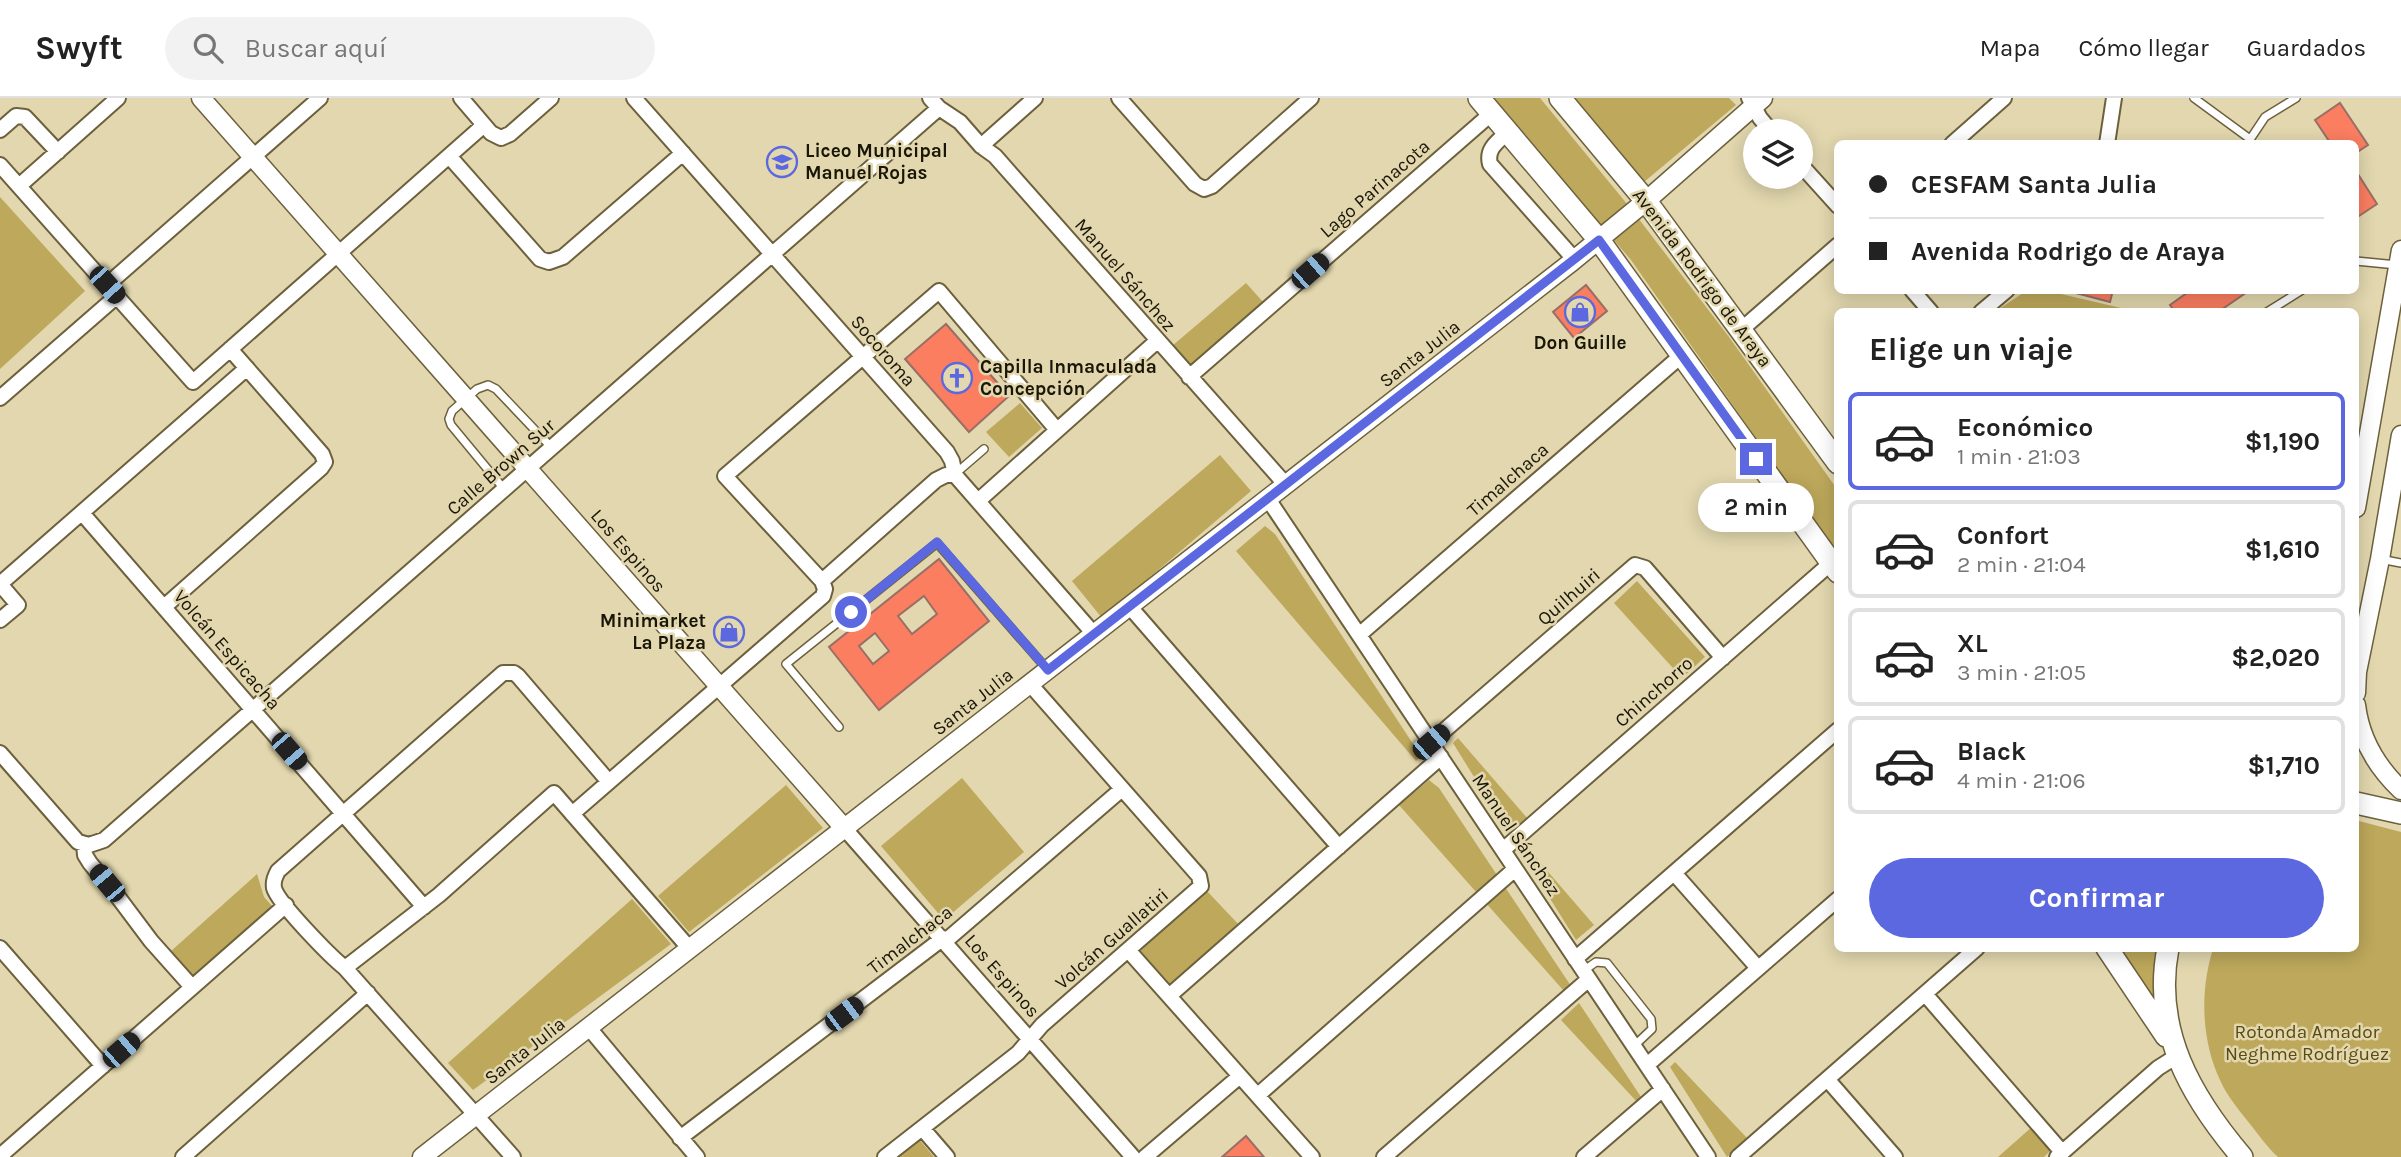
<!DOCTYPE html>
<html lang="es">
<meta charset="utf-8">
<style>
:root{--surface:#fff;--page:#f2f2f2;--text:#222;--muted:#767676;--line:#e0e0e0;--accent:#5b68e0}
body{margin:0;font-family:Karla,sans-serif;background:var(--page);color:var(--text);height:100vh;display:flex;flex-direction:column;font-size:26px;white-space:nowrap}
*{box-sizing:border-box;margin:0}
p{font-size:23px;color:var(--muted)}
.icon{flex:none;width:38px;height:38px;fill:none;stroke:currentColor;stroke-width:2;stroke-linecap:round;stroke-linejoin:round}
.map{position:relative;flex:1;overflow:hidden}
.sheet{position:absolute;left:1834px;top:210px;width:525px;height:644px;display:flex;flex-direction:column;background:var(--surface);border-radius:10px;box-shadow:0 4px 18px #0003}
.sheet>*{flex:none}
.banner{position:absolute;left:1834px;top:42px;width:525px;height:154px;border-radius:10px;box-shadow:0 4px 18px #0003;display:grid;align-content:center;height:154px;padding:0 35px;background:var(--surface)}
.tools{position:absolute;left:1743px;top:21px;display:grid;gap:14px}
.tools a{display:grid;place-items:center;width:70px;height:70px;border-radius:50%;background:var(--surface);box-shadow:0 4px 18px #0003;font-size:35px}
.end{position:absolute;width:32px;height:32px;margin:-16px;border:9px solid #5b68e0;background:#fff;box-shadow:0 0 0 4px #fff}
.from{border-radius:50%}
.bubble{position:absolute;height:49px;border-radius:24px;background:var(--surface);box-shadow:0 4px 18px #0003;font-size:23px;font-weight:700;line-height:49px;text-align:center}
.car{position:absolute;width:21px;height:42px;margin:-21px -10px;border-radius:9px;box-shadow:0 0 5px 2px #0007;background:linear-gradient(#222 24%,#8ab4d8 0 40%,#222 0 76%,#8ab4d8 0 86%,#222 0)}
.banner b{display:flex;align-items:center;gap:24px;height:66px;font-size:26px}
.banner b+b{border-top:2px solid var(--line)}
.banner i{width:18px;height:18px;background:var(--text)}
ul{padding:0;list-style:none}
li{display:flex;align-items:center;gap:21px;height:98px;margin:0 14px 10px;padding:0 21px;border:4px solid var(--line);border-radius:10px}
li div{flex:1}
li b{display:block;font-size:26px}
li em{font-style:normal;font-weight:700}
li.on{border-color:var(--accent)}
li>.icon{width:63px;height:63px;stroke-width:1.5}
h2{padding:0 35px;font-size:32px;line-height:84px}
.button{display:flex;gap:14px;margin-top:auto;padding:14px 35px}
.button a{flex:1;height:80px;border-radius:42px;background:var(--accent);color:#fff;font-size:28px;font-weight:700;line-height:80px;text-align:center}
header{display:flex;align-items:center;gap:42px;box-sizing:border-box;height:98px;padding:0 35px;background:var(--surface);border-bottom:2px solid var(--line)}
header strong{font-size:33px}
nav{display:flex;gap:38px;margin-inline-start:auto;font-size:24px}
.search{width:490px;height:63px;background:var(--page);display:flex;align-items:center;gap:18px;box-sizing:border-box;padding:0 24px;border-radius:38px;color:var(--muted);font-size:26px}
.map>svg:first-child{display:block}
</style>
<header>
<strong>Swyft</strong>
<div class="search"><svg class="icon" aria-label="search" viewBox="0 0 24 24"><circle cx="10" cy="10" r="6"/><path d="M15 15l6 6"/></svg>Buscar aquí</div>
<nav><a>Mapa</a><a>Cómo llegar</a><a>Guardados</a></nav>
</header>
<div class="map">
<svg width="2401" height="1059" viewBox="0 0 2401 1059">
<rect width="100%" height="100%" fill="#e2d7ae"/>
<path fill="#bda85b" d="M1492,0h48l92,112 97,127 108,152v64l-206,-293z
M1574,0h155l7,7 -92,77z
M0,99l85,94 -85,78z
M1246,185l18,20 -74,64 -18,-21z
M2026,193h22l86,20h-138z
M1020,305l22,25 -33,29 -23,-25z
M1220,357l31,36 -149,127 -30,-37z
M1265,428l10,8 146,222 -5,5 -180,-210z
M1637,483l68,76 -23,21 -68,-75z
M1458,640l70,81 -18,16 -57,-92z
M962,680l62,74 -80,68 -63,-74z
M1429,682l10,8 132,198 -7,5 -165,-186z
M786,687l37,43 -134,104 -31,-36z
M2359,723l42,11v325h-123c-11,-10 -19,-22 -28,-33 -11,-14 -23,-28 -30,-44 -19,-40 -20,-90 -7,-131l143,-1v-126z
M1524,746l70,81 -18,15 -57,-91z
M257,776l7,23 8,9 -80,71 -22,-25z
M1206,792l34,36 -68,60 -32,-35z
M632,801l39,45 -198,146 -25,-27z
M2117,851h41l-5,57z
M1579,905l62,94 -3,6 -77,-83z
M1675,964l72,76 -20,19 -57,-90z
M2033,1028l19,23 -8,8h-46z
M917,1039l17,20h-40z"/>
<path fill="#fb7e61" stroke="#996f65" stroke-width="2" fill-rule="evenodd" d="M2340,5l28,42 -12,8v-9h-25l-16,-24z
M2356,73l21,33 -21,14z
M1586,187l21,26 -33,27 -21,-26z
M2077,192h36l-3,12 -34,-9z
M2191,192h59l-32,22h-43l-5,-7z
M946,226l63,72 -40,36 -64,-73z
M939,461l50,62 -110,89 -50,-63zM924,498l13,18 -25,20 -14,-18zM875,535l14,18 -16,13 -14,-18z
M729,522l11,13 -11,10 -11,-13z
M1246,1038l18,21h-42z"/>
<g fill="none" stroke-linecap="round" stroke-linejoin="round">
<g stroke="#6c613c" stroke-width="10">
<path id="service" d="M2194,0l56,41
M2249,43l16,-24 31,-19
M2356,163l41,4
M2267,214l35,-22
M955,376l29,-25
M504,391l-53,-64 -2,-6 3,-8 25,-22 11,-4 8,4 56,59
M2380,461l21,4
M839,629l-53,-63 151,-121 110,126
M1583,873l13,-9 11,1 44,56 1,10 -18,17"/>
</g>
<g stroke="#6c613c" stroke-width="18">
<path id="minor" d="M461,0l30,35 10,5 9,-4 41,-36
M634,0l313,354 5,9 3,14 139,159
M930,0l9,10 21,14 21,24 14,10 291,329
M1119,0l76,86 9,5 8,-3 99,-88
M1749,0l11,20 11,13
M0,32l16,-14 9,1 33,35
M1508,34c-11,10 -22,17 -18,32l85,96
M1952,46l52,-46
M2107,46l7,-46
M981,48l54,-48
M449,58l91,103 9,3 14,-5 120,-104
M0,67l193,217 291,-257
M1801,67l37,41
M19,88l99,-88
M107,187l213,-187
M1912,192l19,22
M1981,214l26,-22
M1742,231l96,-84
M1189,279l303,-264
M0,300l117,-102
M1268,401l440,658
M978,403l179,-160
M82,415l342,394
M822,483l114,-101 10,-5h9
M0,486l247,-216
M0,486l18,21 -18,15
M164,509l157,-139 4,-6 -3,-8 -92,-105
M1130,509l209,240
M1359,537l323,-280
M1431,644l204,-177 10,3 78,90
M0,655l78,89 11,3 15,-5 835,-732
M572,716l251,-218 2,-7 -3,-8 -97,-105 214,-185 118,139
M845,731l288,328
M84,746l1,11 5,8 28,34 33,44 41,46
M1503,752l328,-287
M1674,775l84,95
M0,850l103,118
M1128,852l184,207
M1575,861l263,-229
M345,870l94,-73 115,-102 136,156
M1925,896l137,158
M1169,898l272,-239
M589,930l108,129
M1647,967l191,-166
M1827,981l68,78
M1258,997l257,-226
M922,1030l25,29
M680,1040l262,-199 7,-1 173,-149
M0,1058l286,-251
M183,1059l185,-164
M513,1059l-168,-189c-14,-11 -67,-65 -71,-80 -1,-7 1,-11 4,-17l225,-198h11l4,3 91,106
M885,1059l133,-104 24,-28 159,-139 -2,-10 -169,-192
M1145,1059l95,-81
M1384,1059l205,-178
M1584,1059l79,-68
M1738,1059l239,-209
M2057,1059l101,-89 19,-12"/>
</g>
<g stroke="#6c613c" stroke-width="21">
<path id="tertiary" d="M201,0l644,731
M2356,410l45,-258
M2356,595l1,-21 23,-113 21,-124
M2356,607c4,34 21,62 45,85
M422,1059l1147,-893 77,-63 117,-103"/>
</g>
<g stroke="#6c613c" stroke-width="24">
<path id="secondary" d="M1479,0l120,142 239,332
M1560,0l86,103 192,262
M2356,705l45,10
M2107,850l59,88
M2168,850c-16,82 23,149 74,209"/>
</g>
<use href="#service" stroke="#fff" stroke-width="7"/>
<use href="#minor" stroke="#fff" stroke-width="14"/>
<use href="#tertiary" stroke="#fff" stroke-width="18"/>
<use href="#secondary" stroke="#fff" stroke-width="21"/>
</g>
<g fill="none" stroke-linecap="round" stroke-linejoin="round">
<path stroke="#5b68e0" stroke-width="9" d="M851,514l86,-70 111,128 551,-430 157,219"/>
</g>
<defs>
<g id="school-ring" transform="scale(1.575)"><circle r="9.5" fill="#e2d7ae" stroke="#5b68e0" stroke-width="1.5"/><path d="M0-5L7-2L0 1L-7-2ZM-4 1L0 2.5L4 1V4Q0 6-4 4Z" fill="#5b68e0"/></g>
<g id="shop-ring" transform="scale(1.575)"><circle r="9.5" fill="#e2d7ae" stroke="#5b68e0" stroke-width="1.5"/><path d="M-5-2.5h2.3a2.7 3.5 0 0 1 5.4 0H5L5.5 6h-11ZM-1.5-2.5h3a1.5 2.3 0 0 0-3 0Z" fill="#5b68e0"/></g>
<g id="church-ring" transform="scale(1.575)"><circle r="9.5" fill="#e2d7ae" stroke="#5b68e0" stroke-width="1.5"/><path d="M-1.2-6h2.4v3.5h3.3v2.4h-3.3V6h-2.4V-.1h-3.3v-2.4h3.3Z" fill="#5b68e0"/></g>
</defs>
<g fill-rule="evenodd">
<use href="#school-ring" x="782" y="64"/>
<use href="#shop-ring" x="1580" y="214"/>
<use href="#church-ring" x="957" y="280"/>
<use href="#shop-ring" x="729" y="534"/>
</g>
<g text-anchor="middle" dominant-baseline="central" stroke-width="5" stroke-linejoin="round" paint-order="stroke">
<g font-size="19" font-weight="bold" fill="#1a1607" stroke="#e2d7ae" text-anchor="start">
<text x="805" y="53">Liceo Municipal<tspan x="805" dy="22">Manuel Rojas</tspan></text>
<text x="1580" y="245" text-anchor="middle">Don Guille</text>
<text x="980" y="269">Capilla Inmaculada<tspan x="980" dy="22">Concepción</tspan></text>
<text x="706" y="523" text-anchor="end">Minimarket<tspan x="706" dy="22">La Plaza</tspan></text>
</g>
<g font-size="19" fill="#1a1607" stroke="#e2d7ae">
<text transform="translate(1375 91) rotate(-41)">Lago Parinacota</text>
<text transform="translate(1125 177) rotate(49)">Manuel Sánchez</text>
<text transform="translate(1702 180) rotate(53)">Avenida Rodrigo de Araya</text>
<text transform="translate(883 253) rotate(49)">Socoroma</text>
<text transform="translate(1420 256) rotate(-38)">Santa Julia</text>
<text transform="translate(501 369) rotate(-41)">Calle Brown Sur</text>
<text transform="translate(1508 382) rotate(-41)">Timalchaca</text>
<text transform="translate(628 453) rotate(49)">Los Espinos</text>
<text transform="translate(1569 499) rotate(-41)">Quilhuiri</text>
<text transform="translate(227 552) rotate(49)">Volcán Espicacha</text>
<text transform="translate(1654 594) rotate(-41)">Chinchorro</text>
<text transform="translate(973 604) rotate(-38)">Santa Julia</text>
<text transform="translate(1516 737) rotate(56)">Manuel Sánchez</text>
<text transform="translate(1112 841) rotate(-41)">Volcán Guallatiri</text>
<text transform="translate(910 842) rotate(-37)">Timalchaca</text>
<text transform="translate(1002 878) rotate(49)">Los Espinos</text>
<text transform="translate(525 953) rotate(-38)">Santa Julia</text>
</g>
<g font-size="19" fill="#594b11" stroke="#e2d7ae">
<text x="2307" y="934">Rotonda Amador<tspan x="2307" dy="22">Neghme Rodríguez</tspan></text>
</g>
</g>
</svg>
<div class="tools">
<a><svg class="icon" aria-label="layers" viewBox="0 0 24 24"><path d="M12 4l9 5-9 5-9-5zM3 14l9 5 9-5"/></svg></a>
</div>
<i class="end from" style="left:851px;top:514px"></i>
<i class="end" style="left:1756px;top:361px"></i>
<div class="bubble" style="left:1698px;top:385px;width:116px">2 min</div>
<i class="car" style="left:1310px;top:173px;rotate:49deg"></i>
<i class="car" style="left:107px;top:187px;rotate:138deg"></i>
<i class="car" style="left:1431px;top:644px;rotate:49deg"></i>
<i class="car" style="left:289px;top:653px;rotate:139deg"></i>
<i class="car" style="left:107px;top:785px;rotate:320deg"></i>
<i class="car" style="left:844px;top:916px;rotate:53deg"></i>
<i class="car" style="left:121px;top:952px;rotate:49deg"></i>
<div class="banner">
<b><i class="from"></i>CESFAM Santa Julia</b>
<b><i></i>Avenida Rodrigo de Araya</b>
</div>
<section class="sheet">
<h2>Elige un viaje</h2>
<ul>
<li class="on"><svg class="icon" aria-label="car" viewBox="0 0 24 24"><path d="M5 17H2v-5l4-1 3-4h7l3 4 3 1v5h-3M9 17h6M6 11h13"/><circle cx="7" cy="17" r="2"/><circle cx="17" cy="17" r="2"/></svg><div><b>Económico</b><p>1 min · 21:03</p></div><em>$1,190</em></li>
<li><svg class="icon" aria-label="car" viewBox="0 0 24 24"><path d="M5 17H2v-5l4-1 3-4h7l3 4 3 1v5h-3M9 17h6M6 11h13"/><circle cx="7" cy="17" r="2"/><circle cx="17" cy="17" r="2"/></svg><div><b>Confort</b><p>2 min · 21:04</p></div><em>$1,610</em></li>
<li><svg class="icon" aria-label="car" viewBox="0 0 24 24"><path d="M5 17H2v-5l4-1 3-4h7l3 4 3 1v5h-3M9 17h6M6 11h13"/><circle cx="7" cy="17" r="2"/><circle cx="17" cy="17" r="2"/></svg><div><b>XL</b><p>3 min · 21:05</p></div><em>$2,020</em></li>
<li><svg class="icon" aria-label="car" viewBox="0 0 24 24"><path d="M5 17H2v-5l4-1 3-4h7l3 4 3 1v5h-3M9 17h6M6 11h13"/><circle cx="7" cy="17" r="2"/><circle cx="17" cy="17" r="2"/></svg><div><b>Black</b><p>4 min · 21:06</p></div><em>$1,710</em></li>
</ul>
<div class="button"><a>Confirmar</a></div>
</section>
</div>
